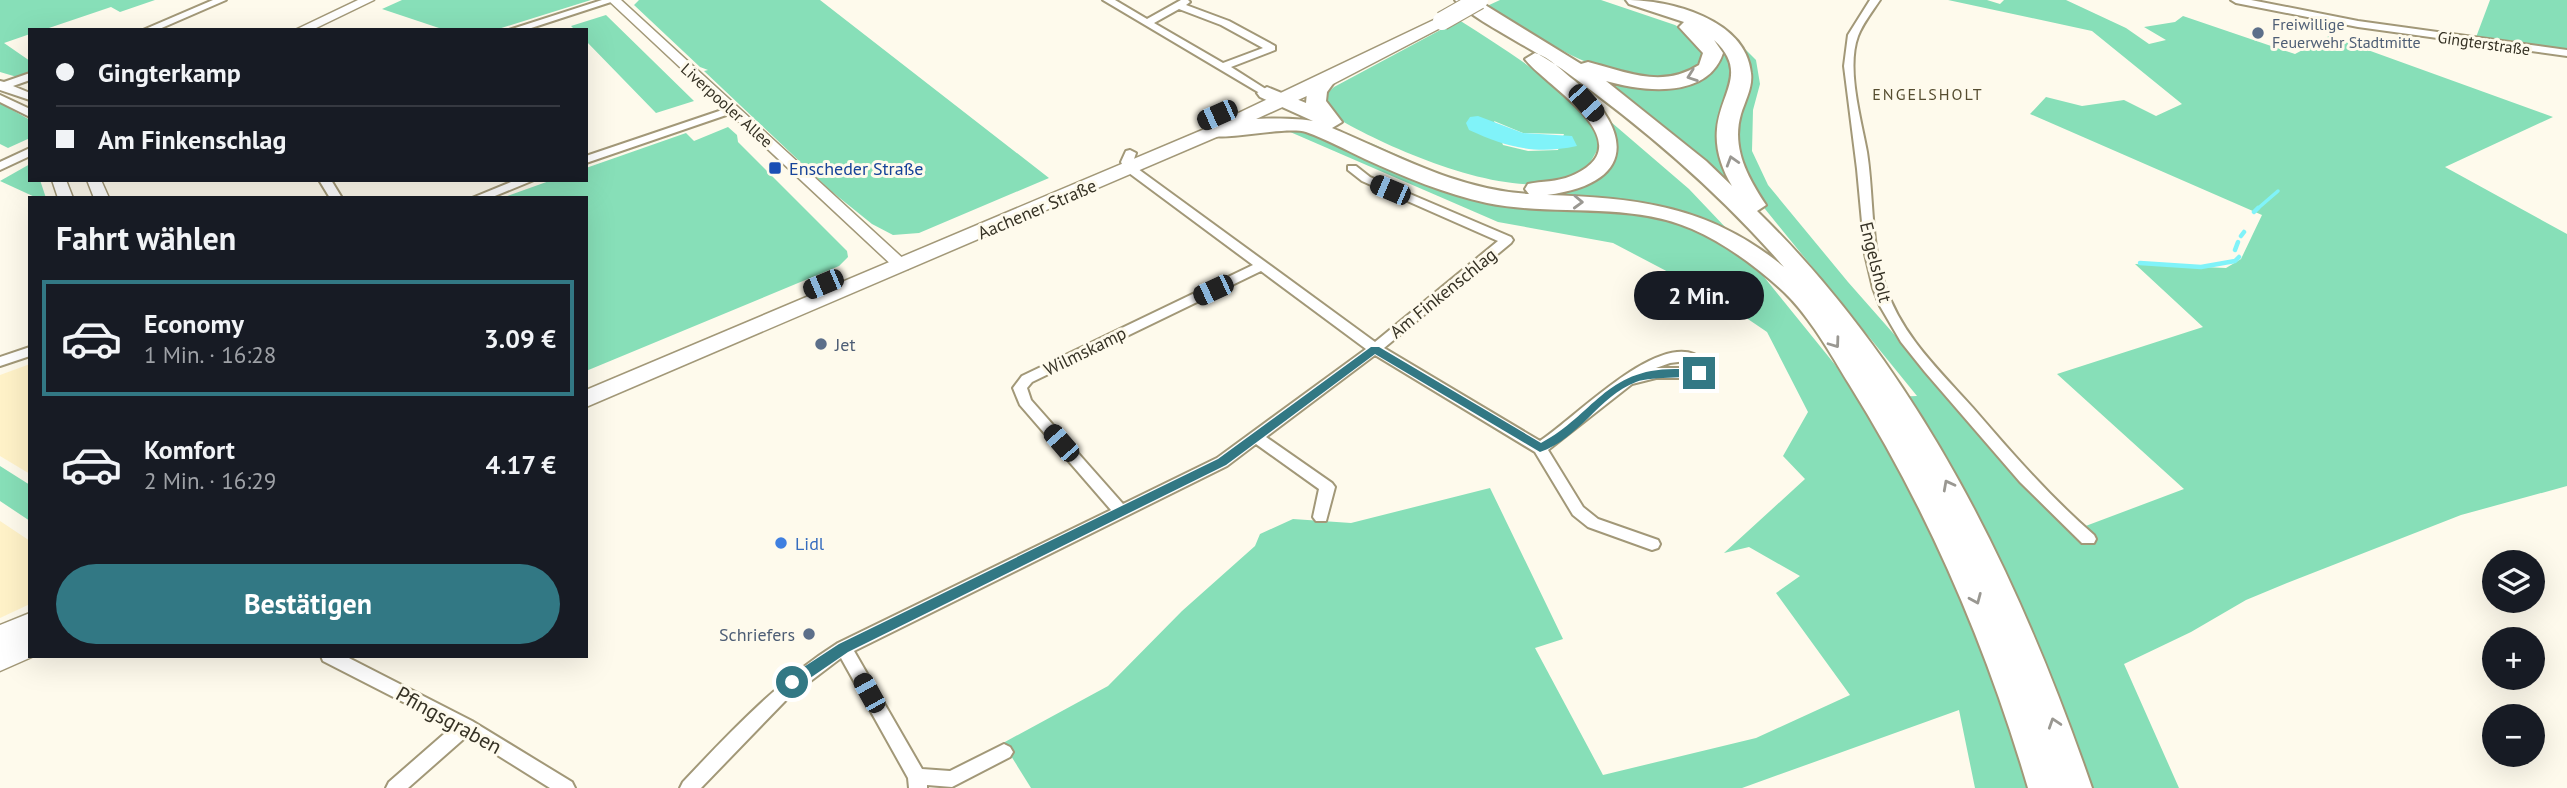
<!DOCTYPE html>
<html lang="de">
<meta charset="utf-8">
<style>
:root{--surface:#171b24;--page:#20242c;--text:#f1f3f6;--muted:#9ea1a6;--line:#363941;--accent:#327884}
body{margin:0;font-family:"PT Sans",sans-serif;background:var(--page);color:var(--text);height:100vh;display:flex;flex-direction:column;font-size:26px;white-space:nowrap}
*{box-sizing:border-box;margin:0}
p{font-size:23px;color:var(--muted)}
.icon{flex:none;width:38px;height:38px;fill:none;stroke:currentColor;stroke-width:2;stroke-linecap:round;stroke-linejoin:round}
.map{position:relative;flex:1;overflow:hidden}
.drawer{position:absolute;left:28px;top:196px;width:560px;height:462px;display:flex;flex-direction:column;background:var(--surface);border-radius:0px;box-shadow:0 7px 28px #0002}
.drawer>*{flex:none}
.guide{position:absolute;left:28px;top:28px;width:560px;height:154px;border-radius:0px;box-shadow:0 7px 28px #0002;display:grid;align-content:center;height:154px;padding:0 28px;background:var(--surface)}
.buttons{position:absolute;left:2482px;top:550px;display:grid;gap:14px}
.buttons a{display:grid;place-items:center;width:63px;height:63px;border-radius:50%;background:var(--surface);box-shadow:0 7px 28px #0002;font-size:35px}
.end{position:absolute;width:32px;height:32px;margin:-16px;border:9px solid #327884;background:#fff;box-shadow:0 0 0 4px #fff}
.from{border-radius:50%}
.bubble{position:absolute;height:49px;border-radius:24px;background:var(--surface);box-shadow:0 7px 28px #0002;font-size:23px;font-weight:600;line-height:49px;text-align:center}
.car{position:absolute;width:21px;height:42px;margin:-21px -10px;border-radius:9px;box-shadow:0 0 5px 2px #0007;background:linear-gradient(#222 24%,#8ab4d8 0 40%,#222 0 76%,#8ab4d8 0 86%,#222 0)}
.guide b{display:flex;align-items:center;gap:24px;height:66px;font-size:26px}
.guide b+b{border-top:2px solid var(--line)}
.guide i{width:18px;height:18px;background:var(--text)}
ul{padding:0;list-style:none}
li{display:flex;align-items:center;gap:21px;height:116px;margin:0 14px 10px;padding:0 14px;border:4px solid transparent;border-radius:0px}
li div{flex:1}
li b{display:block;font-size:26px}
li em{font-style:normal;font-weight:600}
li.active{border-color:var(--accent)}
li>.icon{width:63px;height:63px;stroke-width:1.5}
h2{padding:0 28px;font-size:32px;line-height:84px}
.button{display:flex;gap:14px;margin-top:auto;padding:14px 28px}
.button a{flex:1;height:80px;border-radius:42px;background:var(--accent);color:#fff;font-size:28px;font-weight:600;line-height:80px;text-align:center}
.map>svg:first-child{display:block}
</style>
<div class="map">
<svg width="2567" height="788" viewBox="0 0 2567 788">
<rect width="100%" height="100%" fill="#fefaec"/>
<path fill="#fff2c8" d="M30,364v110l-30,-18v-81z
M0,521l30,20v63l-30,14z"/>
<path fill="#87dfb8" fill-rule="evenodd" d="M0,0h155l-35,12 -9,-5 -68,23h-13v4l-26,9 26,18v12l-13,4 -17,-5z
M402,0h189l-96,30h-50l-63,-21z
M639,0h181l229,178 -130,55 -26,2 -21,-11 -41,-33 -127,-120 4,-1 -8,-3 -66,-62z
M1500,0h101l74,25 10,6 20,21 -4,13c-71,40 -154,-24 -214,-59z
M1621,0l47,12 38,17 28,33 -4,119 -132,-106 33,8 82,-14 -18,-40 -20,-11z
M1948,0h39l13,4 4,-4h62l60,28 23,16 17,-4 -22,-13 31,-5 8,-6 112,38 34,-18 224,81 -108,50 122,67v252l-106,29 -174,68 -41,17 -55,32 -67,32 55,124h-204l-16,-78 -217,78h-711l-28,-45 105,-57 74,-75 73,-65 5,-12 33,-15 58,4 139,-35 73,151 -28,9 68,127 153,-37 94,-43 -74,-102 24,-17 -51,-29 -25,6 81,-74 -22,-23 25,-44 -41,-80 -53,-36 -101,-53 -115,-21 -224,-97 20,1 160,69 42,8 151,11 63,18 46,35 106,131 55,-2 -156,-192 -24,-47 -4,-120 23,23 4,24 -7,26 -1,41 16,34 80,97 200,227 27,21 109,-41 -127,-115 146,-47 -68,-63 91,4 15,-9 21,-44 -232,-101 16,-17 36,9 42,-6 32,16 26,-12 -90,-73z
M2490,0h77v51l-92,-11z
M606,15l88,86 -38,12 -70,-72v-11h-11l-4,-4z
M1459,20c42,27 84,52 119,88 6,6 15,12 18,19 7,14 2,23 -5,34 -43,63 -218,-18 -265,-50l-4,-13 12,-11zM1494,121l29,12 41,1 -6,16 -30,1 -25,-6z
M0,103l30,17v18l-22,10 -8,-4z
M1604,116l85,73 38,40c-90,-42 -162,-21 -253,-40 -33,-7 -78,-32 -110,-45l4,-2c56,24 140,68 203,45 15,-5 32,-28 45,-39l1,-9z
M728,127l9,8 1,7 109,109 1,6 -9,9 -253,105v-173h-84l50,-18h34v-12l100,-35 8,8z
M30,164v16h10l6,18h-9l-37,-17z
M0,466l30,19v36l-30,-20z"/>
<path fill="#80f3f9" d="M1478,116l45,17 49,3 5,10c-42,9 -71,1 -108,-16l-3,-7 4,-6z"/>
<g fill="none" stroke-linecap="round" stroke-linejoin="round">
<path stroke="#80f3f9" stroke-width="3.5" d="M2256,210l22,-19"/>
<path stroke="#80f3f9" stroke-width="4.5" d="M2254,212l4,-4
M2241,236l3,-4
M2235,250l3,-8
M2140,263l61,4 34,-6 4,-4"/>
<g stroke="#a29878" stroke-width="4">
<path id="minor" d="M213,0h13l-69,30h-14z
M602,0h15l-92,30h-16z
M1103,0h12l32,19 34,-19h7l2,2 -4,3 43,16 46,25v4l-44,17 41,26 -1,2h-8zM1179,9l42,16 42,23 -40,15 -69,-40z
M1870,0h10c-8,12 -17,23 -22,36 -12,32 3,83 9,116 7,45 3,93 19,136 16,48 54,83 87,120 38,44 76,88 121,127l2,4 -2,4h-12l-62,-61 -95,-110 -24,-30 -21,-36 -7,-18 -8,-34 -8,-85 -13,-103 4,-31z
M2231,0h20l107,21 209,29v6l-209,-29 -122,-24z
M30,73v7l-17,6 17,7v7l-30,-10v-9l4,1z
M0,95l30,14v8l-30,-15z
M731,107l4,1v4l-149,51v-7z
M30,148v8l-30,14v-8z
M1130,150l6,3 -3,9 1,4 241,176 123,-101 -136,-60 -14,-11v-4h8l14,11 141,60 2,3 -2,3 -127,105 156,93c34,-22 112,-104 154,-87 7,3 11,10 15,16l-2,3 -13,5h-38l-24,6 -84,66 35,57 15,12 60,21 2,4 -2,4 -6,2 -64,-23 -15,-12 -38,-63 -160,-97 -109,82 66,46 3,4 -9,34h-10l-3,-4 6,-28 -63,-45 -29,22 -373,185 68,118 28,2 54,-27 6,3 3,5 -3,5 -58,30 -25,-2v3h-18l-1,-10 -67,-120 -54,41 -86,89h-21l3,-6c48,-51 95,-101 155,-139l273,-133 -91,-105 -7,-17 9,-12 231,-111 -128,-95 -4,-8 5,-11zM1261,271l105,78 -149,109 -94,46 -92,-104 -4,-12 5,-6zM1686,361l8,7h-38l14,-5z
M319,180h12l11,18h-12z
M516,180h18l-44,18h-18z
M30,347v9l-30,10v-9z
M321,656h24l127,65 100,61 3,6h-25l-83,-52 -59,52h-22l3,-6 63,-55 -129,-66z"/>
</g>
<g stroke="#a29878" stroke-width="3">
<path id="tertiary" d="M358,0h16l-62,30h-17z
M608,0h13l287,263 2,3 -2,3h-12z
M52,180h14l7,18h-15z
M87,180h14l8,18h-15z"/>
</g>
<g stroke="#a29878" stroke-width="3">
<path id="primary" d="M1442,16l6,2v6l-117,61 -112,51 -633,271v-17l621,-262z
M30,613v43h4l-34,15v-46z"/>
</g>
<g stroke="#a29878" stroke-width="4">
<path id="motorway" d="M1455,0h22l104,64 7,-2c39,10 74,27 111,3l4,-12 -24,-26 5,-5 -55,-18 -3,-4c44,0 120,19 125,73 2,14 -6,28 -10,41 -10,34 7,64 25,91l-9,6c163,159 262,365 335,577h-64c-42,-143 -100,-278 -179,-404 -19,-31 -39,-67 -65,-92 -27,-25 -58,-48 -92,-63 -65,-28 -137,-12 -205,-26 -42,-9 -82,-26 -122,-44 -19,-9 -39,-20 -59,-27 -23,-7 -94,13 -103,0 12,-16 90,-15 110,-11l-53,-24 -3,-4 10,-6 39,16 1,-11 11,-15 7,-2 10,6 -8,11 -1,9 16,21 -10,6c64,27 126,62 197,66l-4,-5 3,-5c14,-3 29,-2 43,-8 77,-33 -26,-90 -46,-117l10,-6c15,4 28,19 40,28 60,52 59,103 -28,114 92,3 163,11 237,72 -66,-76 -141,-140 -222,-198 -23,-17 -94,-52 -107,-69zM1714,40c35,32 6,53 3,89 -2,20 5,40 15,57l-26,-25 -100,-80c38,11 102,18 117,-28z"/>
</g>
<use href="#minor" fill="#fff" fill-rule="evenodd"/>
<use href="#tertiary" fill="#fff" fill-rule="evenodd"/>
<use href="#primary" fill="#fff" fill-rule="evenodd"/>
<use href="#motorway" fill="#fff" fill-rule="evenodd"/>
<g stroke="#a29878" stroke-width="20" stroke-linecap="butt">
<path id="primary-bridge" d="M1442,21l37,-21"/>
</g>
<use href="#primary-bridge" stroke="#fff" stroke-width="18"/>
</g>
<defs><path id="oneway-chevron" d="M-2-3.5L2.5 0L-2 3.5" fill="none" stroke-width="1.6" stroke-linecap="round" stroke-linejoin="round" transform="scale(1.75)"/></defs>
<g stroke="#9a9892">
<use href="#oneway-chevron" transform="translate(1692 76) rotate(160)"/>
<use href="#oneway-chevron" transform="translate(1732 161) rotate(-107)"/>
<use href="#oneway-chevron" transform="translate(1578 202) rotate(2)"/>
<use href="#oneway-chevron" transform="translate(1835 343) rotate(54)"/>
<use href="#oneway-chevron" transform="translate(1948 485) rotate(-118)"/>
<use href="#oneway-chevron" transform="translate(1976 599) rotate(67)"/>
<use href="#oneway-chevron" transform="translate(2054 723) rotate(-108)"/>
</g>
<path fill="#327884" d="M1371,347h8l162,96c54,-29 65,-76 138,-74 9,0 19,-2 26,4 -9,7 -52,2 -69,9 -37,14 -57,57 -96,70l-165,-98 -149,111 -378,187 -51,35h-10v-9l52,-34 379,-185z"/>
<g fill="#5c6f8a" stroke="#fefaec" stroke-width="2.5">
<circle cx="2258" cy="33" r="7"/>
<circle cx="821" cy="344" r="7"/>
<circle cx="809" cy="634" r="7"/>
</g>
<rect fill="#1a4fb4" stroke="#fefaec" stroke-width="2.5" x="768" y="161" width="14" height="14" rx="3.5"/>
<circle fill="#3f7fe0" stroke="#fefaec" stroke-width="2.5" cx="781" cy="543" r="7"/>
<g text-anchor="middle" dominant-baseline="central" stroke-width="6" stroke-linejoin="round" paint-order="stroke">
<g font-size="16" fill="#4e5e75" stroke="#fefaec" text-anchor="start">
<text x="2272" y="24">Freiwillige<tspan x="2272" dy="18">Feuerwehr Stadtmitte</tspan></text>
</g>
<g font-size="16" fill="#363225" stroke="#fefaec">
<text transform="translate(2484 43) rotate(8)">Gingterstraße</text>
<text transform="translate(727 105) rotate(42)">Liverpooler Allee</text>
</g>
<g font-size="16" letter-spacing="2" fill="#564d30" stroke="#fefaec">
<text x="1928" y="94">ENGELSHOLT</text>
</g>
<g font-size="18" fill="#164399" stroke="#fefaec" text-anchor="start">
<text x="789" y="168">Enscheder Straße</text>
</g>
<g font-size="18" fill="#363225" stroke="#fefaec">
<text transform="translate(1037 209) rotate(-23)">Aachener Straße</text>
<text transform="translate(1876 262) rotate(76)">Engelsholt</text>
<text transform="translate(1443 293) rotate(-39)">Am Finkenschlag</text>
<text transform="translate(1085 351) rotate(-26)">Wilmskamp</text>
</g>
<g font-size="18" fill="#4e5e75" stroke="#fefaec" text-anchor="start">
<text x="835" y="344">Jet</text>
<text x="795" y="634" text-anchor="end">Schriefers</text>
</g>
<g font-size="18" fill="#366cbe" stroke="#fefaec" text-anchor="start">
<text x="795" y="543">Lidl</text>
</g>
<g font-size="21" fill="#363225" stroke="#fefaec">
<text transform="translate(449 720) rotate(29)">Pfingsgraben</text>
</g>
</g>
</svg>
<div class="buttons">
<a><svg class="icon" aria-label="layers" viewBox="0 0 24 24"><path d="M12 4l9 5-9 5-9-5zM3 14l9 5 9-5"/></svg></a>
<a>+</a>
<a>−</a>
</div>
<i class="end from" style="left:792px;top:682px"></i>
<i class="end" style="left:1699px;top:373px"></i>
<div class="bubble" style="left:1634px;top:271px;width:130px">2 Min.</div>
<i class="car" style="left:1586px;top:103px;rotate:138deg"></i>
<i class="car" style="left:1217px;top:115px;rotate:246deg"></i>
<i class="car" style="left:1390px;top:190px;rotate:293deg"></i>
<i class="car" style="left:823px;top:284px;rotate:247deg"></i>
<i class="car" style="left:1213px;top:290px;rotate:245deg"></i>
<i class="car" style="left:1061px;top:443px;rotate:319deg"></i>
<i class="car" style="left:869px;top:693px;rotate:331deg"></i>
<div class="guide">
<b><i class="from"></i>Gingterkamp</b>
<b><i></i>Am Finkenschlag</b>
</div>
<section class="drawer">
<h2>Fahrt wählen</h2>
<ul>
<li class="active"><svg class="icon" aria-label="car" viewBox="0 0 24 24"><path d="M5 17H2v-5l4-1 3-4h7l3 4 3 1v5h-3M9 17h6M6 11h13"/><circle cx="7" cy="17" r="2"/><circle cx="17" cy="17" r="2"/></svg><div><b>Economy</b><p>1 Min. · 16:28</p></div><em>3.09 €</em></li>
<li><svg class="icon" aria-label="car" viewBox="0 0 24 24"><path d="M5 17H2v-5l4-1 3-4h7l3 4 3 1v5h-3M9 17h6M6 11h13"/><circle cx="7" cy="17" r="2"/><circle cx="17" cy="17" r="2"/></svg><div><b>Komfort</b><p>2 Min. · 16:29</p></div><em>4.17 €</em></li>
</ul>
<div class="button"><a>Bestätigen</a></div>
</section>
</div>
